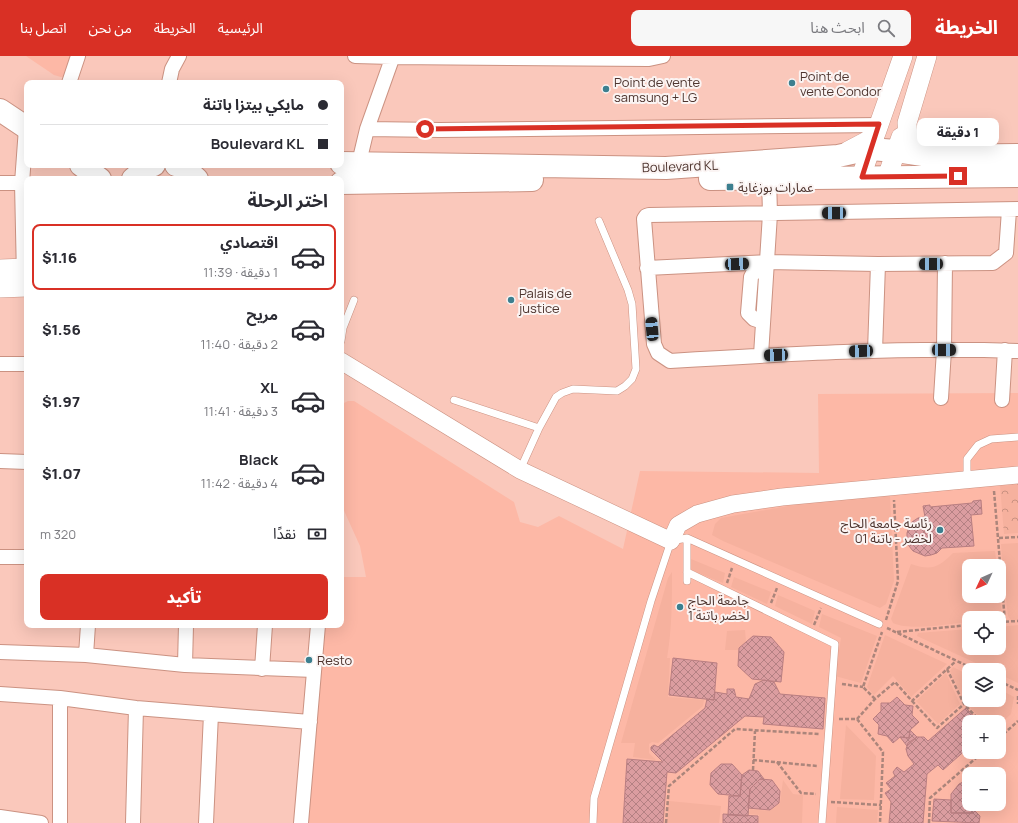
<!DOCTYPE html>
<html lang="ar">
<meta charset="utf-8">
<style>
:root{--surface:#fff;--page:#f7f7f7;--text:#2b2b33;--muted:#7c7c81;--line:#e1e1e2;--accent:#d93025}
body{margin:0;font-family:Manrope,"Noto Sans Arabic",sans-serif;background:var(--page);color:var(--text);direction:rtl;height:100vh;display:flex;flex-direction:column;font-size:15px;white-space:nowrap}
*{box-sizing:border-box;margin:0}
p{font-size:13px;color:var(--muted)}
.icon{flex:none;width:22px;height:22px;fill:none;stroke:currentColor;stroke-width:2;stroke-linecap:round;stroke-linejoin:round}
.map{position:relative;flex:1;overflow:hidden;direction:ltr}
.panel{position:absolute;left:24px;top:120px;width:320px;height:452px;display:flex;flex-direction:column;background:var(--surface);border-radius:8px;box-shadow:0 4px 16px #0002;direction:rtl}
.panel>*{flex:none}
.hud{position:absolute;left:24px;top:24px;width:320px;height:88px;border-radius:8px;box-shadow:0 4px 16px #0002;direction:rtl;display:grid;align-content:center;height:88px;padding:0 16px;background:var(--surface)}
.needle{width:26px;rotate:226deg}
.fabs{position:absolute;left:962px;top:503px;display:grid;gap:8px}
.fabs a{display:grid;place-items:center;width:44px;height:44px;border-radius:8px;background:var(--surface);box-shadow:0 4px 16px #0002;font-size:20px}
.end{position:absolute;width:18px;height:18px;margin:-9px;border:5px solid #d93025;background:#fff;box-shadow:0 0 0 2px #fff}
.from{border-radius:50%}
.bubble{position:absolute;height:28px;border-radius:8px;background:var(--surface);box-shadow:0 4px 16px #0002;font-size:13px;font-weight:800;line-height:28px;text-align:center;direction:rtl}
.car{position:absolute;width:12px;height:24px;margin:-12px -6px;border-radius:5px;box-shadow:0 0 3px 1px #0007;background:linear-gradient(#222 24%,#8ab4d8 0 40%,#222 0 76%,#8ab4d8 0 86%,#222 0)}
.hud b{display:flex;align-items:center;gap:14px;height:38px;font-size:15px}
.hud b+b{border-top:1px solid var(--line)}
.hud i{width:10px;height:10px;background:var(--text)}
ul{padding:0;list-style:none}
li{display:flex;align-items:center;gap:12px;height:66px;margin:0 8px 6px;padding:0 8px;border:2px solid transparent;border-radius:8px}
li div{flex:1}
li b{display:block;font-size:15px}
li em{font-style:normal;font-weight:800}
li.current{border-color:var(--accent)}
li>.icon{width:36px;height:36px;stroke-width:1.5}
h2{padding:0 16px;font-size:18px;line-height:48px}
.pay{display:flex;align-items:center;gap:10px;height:44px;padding:0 16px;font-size:15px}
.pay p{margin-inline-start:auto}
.action{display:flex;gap:8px;margin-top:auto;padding:8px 16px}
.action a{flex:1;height:46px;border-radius:8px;background:var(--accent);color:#fff;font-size:16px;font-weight:800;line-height:46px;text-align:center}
header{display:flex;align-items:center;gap:24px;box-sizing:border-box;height:56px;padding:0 20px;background:var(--accent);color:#fff}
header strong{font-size:19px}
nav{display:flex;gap:22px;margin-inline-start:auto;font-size:14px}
.search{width:280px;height:36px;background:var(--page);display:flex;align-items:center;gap:10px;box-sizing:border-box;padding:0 14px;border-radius:8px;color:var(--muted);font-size:15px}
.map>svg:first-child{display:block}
</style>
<header>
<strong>الخريطة</strong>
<div class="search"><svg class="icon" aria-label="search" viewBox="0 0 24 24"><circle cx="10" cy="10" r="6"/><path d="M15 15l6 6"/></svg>ابحث هنا</div>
<nav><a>الرئيسية</a><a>الخريطة</a><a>من نحن</a><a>اتصل بنا</a></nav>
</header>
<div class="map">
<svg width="1018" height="767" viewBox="0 0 1018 767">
<defs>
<pattern id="forest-crowns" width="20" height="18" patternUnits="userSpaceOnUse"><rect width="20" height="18" fill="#f6b19e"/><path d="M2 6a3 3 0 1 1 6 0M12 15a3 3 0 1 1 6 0" fill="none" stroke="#c99181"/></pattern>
<pattern id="building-cross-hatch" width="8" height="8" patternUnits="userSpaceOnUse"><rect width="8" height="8" fill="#db9da0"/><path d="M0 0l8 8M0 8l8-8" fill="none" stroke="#b48183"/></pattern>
</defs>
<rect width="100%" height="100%" fill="#fac8bb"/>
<path fill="#fdb8a6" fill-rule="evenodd" d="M26,0h47l-6,20 -6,1 -7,-2z
M1018,337v430h-711l13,-198h21v-48h25l-6,-31 -19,-42v-97l3,-4 4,-2h6l160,101 6,20 18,5 21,-11 64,33 17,-78 179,2 -1,-79zM969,510h30v30h-30zM969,562h30v30h-30zM969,614h30v30h-30zM969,666h30v30h-30zM969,718h30v30h-30z"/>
<path fill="#f6b19e" d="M890,439l4,86 -8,23 -6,4 -157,-67 -11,-6 3,-11 6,-6 90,-16z
M1018,487v77h-7l-3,-4 -5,-41 -2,-31z
M995,495l2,15h-28v30h30v-9l3,30 -1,3h-2v-2h-30v4c-21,2 -58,9 -76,1l-2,-4 20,-55c20,7 27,4 42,-11z
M691,503l34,14 -2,10 -32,-13z
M672,516c0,29 0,57 -5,86h3l-2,39 36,3 -1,6 -45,37 -6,-1 -3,2v9l7,7 -23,-3 2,-14h-14l47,-165z
M734,521l37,15 -4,12 -36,-17z
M778,539l37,16 -3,13 -37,-18z
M822,558l55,22 -16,47 -26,-7 6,-38 -22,-11z
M1018,569v58l-19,-9v-4h-8l-74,-34 1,-3 51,-4v19h30v-21z
M745,574l1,12 -7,6v2h-14l2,-19z
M885,579l62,29 -36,33 -18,-21 -19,19 -7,-8z
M953,611l16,8v25h30v-11l15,8 -3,17 -12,11v-3h-15l-20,-21 -14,-30z
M946,617l14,31 -22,20 -22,-23z
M846,669l30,31 -2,44 -34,-1z
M783,724l10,14 10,1 -1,28h-43v-8l-10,-1 1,-5 20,2 10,-8z
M669,745l52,5 -2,17h-52z
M837,751l41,3 -1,13h-41z"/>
<path fill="url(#forest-crowns)" d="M1018,428v49l-14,1 -4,-48z"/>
<path fill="url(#building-cross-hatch)" stroke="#b97e81" d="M981,444l1,14 -11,1 3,31 -32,2 -5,5 -6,2 -6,1 -12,-5 -4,-5 -2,-6v-7l2,-6 3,-5 6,-4 7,-1 -2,-11 7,-1v2l42,-4 1,-2z
M753,580l18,1 13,15 -3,30 -29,-3 -14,-13 1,-18z
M673,602l44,5 -3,37 -45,-5z
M764,624l10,2 6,12 45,4 -2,31 -60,-5 1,-7 -19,-1 -69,57 -9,-1 -4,51h-40l4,-64 36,3 -12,-12v-3l3,-2 4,2 47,-39 2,-9 7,1 1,-8 12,2v-5h7l2,8 13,2 6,-15z
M897,641l8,8 8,1 -1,9 7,7 -9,8 -1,8 -9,-1 -7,6 -6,-7 -9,-2 1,-9 -6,-6 8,-8v-8h9z
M966,652l13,14h-10v25l-26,23 -5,-5 -11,9 -4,49h-34l2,-21 -6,-9 6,-4 -5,-6 9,-7 -2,-4 4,-5 7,5 10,-8 -6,-8 -2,-7 2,-6 9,-6h7l4,4z
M910,674l7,7 -10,9 -7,-9 9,1z
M721,708h11l10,11 -2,21 -22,-2 -8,-9 1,-12z
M749,714l9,1 6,8h-4l-10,10 -2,27 -20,-1 1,-19h11l2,-21z
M760,723l12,1 8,11 -1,12 -9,7 -22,-2 2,-19z
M965,725l4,1v22h13l-9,9h-22v-19l8,-10z
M934,743l17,1v13h22l2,-2 5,5 -1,7 -47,-2z
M723,758l35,2v7h-35z"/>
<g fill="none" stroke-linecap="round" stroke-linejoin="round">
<g stroke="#cb9282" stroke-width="8">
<path id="service" d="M341,285l2,-13 11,-28
M454,344l85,28
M520,414l19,-42 17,-31 6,-4 11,-4 44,2 8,-5 7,-7 4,-10 -4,-65 -4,-14 -29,-69
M967,424v-21l11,-14 13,-6 27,-2
M687,482v43
M687,516l148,72 -13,179
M593,767l1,-25 57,-197 20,-60 16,-3 192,86"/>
</g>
<g stroke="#cb9282" stroke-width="16">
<path id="minor" d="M355,0l37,1 257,2 14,-3
M69,27l9,-27
M169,27l3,-14 7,-13
M367,73l73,1 439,-5
M357,115l10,-42 26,-73
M0,127h22
M1018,153l-369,6 -3,1 -2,3 10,125 4,9 12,8c116,-7 232,-14 348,-10
M647,212l120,-6 111,2 115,-1 13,-10 3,-43
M24,221l-2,-94 4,-55
M763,266l-9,-3 -6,-6 3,-36c3,-7 8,-6 15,-5
M875,295l3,-87
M761,299l9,-141 -1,-36
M0,308h27
M941,342l3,-48 1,-87
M1002,344l3,-50
M0,405l27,1
M0,501h27
M0,596l86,3 99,10 129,5
M86,599l2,-30
M185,609l1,-40
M262,613l3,-44
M0,638l60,4 76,10 174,14
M0,761l41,6
M60,767v-125
M133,767l3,-115
M206,767l5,-109
M301,767l17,-198"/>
</g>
<g stroke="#cb9282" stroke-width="18">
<path id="tertiary" d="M341,305l179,109 151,71 7,-16 19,-11 36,-10 49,-7 236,-22"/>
</g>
<g stroke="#cb9282" stroke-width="20">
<path id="secondary" d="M848,95l19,-10 9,-8 27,-77
M912,97l-4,-15 -1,-15 20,-67
M861,121l14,-41
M887,121l14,-40
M0,213l27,-1
M0,232l27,-1"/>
</g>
<g stroke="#cb9282" stroke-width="24">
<path id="primary" d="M0,54l27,18
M341,107l325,5 172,-12 32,-7 26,2 34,5 88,-1
M81,109l19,14
M176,109l9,3 12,11
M133,123l13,-11 8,-3
M710,123l308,-3
M341,127l191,-3"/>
</g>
<path stroke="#ab857b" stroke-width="2.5" stroke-dasharray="4 2" stroke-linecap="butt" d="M994,435l11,131
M999,482l19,-1
M727,527l5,-15
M771,547l6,-15
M886,564l12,-39 -4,-81
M999,566l19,-1
M814,569l7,-17
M887,572l89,42
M897,576l72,-7
M947,613l17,35 17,18
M999,625l19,9
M842,628l21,3
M1018,640v8
M875,643l-12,-12 19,-55
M912,645l25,27 27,-24
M839,663h18l18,-20 20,-17 17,19 44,-40
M857,663l26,33 -3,71
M999,682l19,-17
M753,704l64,6
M777,706l24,31 15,1
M753,714l2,-39
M831,746l50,3
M666,767l3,-37 66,-57 84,5
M929,767l1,-25 53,-46"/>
<use href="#service" stroke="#fff" stroke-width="7"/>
<use href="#minor" stroke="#fff" stroke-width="14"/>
<use href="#tertiary" stroke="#fff" stroke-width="17"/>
<use href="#secondary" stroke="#fff" stroke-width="19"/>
<use href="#primary" stroke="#fff" stroke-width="22"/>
</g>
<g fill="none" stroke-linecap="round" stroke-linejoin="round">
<path stroke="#d93025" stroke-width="5" d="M425,73l454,-5 -17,53 96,-1"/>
</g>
<g fill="#3c7f8f" stroke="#fbf4f3" stroke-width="1.5">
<circle cx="792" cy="27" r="4"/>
<circle cx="606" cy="33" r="4"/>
<rect x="726" y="127" width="8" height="8" rx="2"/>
<circle cx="511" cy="244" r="4"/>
<circle cx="940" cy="474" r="4"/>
<circle cx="680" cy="551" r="4"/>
<circle cx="309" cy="604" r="4"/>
</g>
<g text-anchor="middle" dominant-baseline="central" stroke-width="4" stroke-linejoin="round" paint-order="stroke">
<g font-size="13" fill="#4e352f" stroke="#fbf4f3" text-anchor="start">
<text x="800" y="20">Point de<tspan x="800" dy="15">vente Condor</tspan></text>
<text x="614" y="26">Point de vente<tspan x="614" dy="15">samsung + LG</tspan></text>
<text x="738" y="131">عمارات بوزغاية</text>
<text x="519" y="237">Palais de<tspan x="519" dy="15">justice</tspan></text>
<text x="932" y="467" text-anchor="end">رئاسة جامعة الحاج<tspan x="932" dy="15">لخضر - باتنة 01</tspan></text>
<text x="688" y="544">جامعة الحاج<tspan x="688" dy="15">لخضر باتنة 1</tspan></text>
<text x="317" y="604">Resto</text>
</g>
<g font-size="13" fill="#4e352f" stroke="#fbf4f3">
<text transform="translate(680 110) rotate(-2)">Boulevard KL</text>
</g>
</g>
</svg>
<div class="fabs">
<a><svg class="needle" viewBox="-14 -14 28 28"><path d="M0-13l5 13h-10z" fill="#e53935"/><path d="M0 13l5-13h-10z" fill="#7c7c81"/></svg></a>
<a><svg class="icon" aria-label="locate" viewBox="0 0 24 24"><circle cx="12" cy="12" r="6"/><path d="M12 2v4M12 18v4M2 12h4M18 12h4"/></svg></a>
<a><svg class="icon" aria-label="layers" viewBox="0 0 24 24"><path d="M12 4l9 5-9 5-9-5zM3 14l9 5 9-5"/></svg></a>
<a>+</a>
<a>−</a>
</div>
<i class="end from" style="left:425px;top:73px"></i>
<i class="end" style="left:958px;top:120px"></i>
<div class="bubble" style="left:917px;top:62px;width:82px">1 دقيقة</div>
<i class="car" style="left:834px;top:157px;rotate:269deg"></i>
<i class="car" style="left:737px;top:208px;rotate:87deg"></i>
<i class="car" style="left:931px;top:208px;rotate:269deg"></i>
<i class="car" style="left:652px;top:273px;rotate:355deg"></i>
<i class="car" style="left:944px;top:294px;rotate:90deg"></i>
<i class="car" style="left:861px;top:295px;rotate:268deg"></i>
<i class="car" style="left:776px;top:299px;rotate:268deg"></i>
<div class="hud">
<b><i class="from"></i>مايكي بيتزا باتنة</b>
<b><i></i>Boulevard KL</b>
</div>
<section class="panel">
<h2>اختر الرحلة</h2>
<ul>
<li class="current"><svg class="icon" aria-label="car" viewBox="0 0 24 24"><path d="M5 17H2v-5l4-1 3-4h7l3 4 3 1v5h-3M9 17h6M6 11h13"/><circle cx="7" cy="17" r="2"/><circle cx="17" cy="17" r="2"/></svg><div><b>اقتصادي</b><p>1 دقيقة · 11:39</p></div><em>$1.16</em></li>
<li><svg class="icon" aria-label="car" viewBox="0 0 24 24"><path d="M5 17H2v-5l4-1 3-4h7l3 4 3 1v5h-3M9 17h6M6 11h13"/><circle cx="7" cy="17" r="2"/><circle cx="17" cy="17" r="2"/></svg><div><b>مريح</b><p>2 دقيقة · 11:40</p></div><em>$1.56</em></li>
<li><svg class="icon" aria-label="car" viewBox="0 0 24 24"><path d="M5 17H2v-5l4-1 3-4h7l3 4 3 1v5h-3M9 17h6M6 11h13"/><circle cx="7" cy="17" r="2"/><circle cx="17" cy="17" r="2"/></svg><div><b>XL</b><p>3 دقيقة · 11:41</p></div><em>$1.97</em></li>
<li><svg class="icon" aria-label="car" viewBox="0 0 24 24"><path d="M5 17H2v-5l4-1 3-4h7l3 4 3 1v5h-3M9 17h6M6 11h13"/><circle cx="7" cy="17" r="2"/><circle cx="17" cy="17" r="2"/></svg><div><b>Black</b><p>4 دقيقة · 11:42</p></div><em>$1.07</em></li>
</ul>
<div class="pay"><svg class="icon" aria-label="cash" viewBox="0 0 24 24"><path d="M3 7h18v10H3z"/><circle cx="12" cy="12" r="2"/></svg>نقدًا<p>320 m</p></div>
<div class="action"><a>تأكيد</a></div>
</section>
</div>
